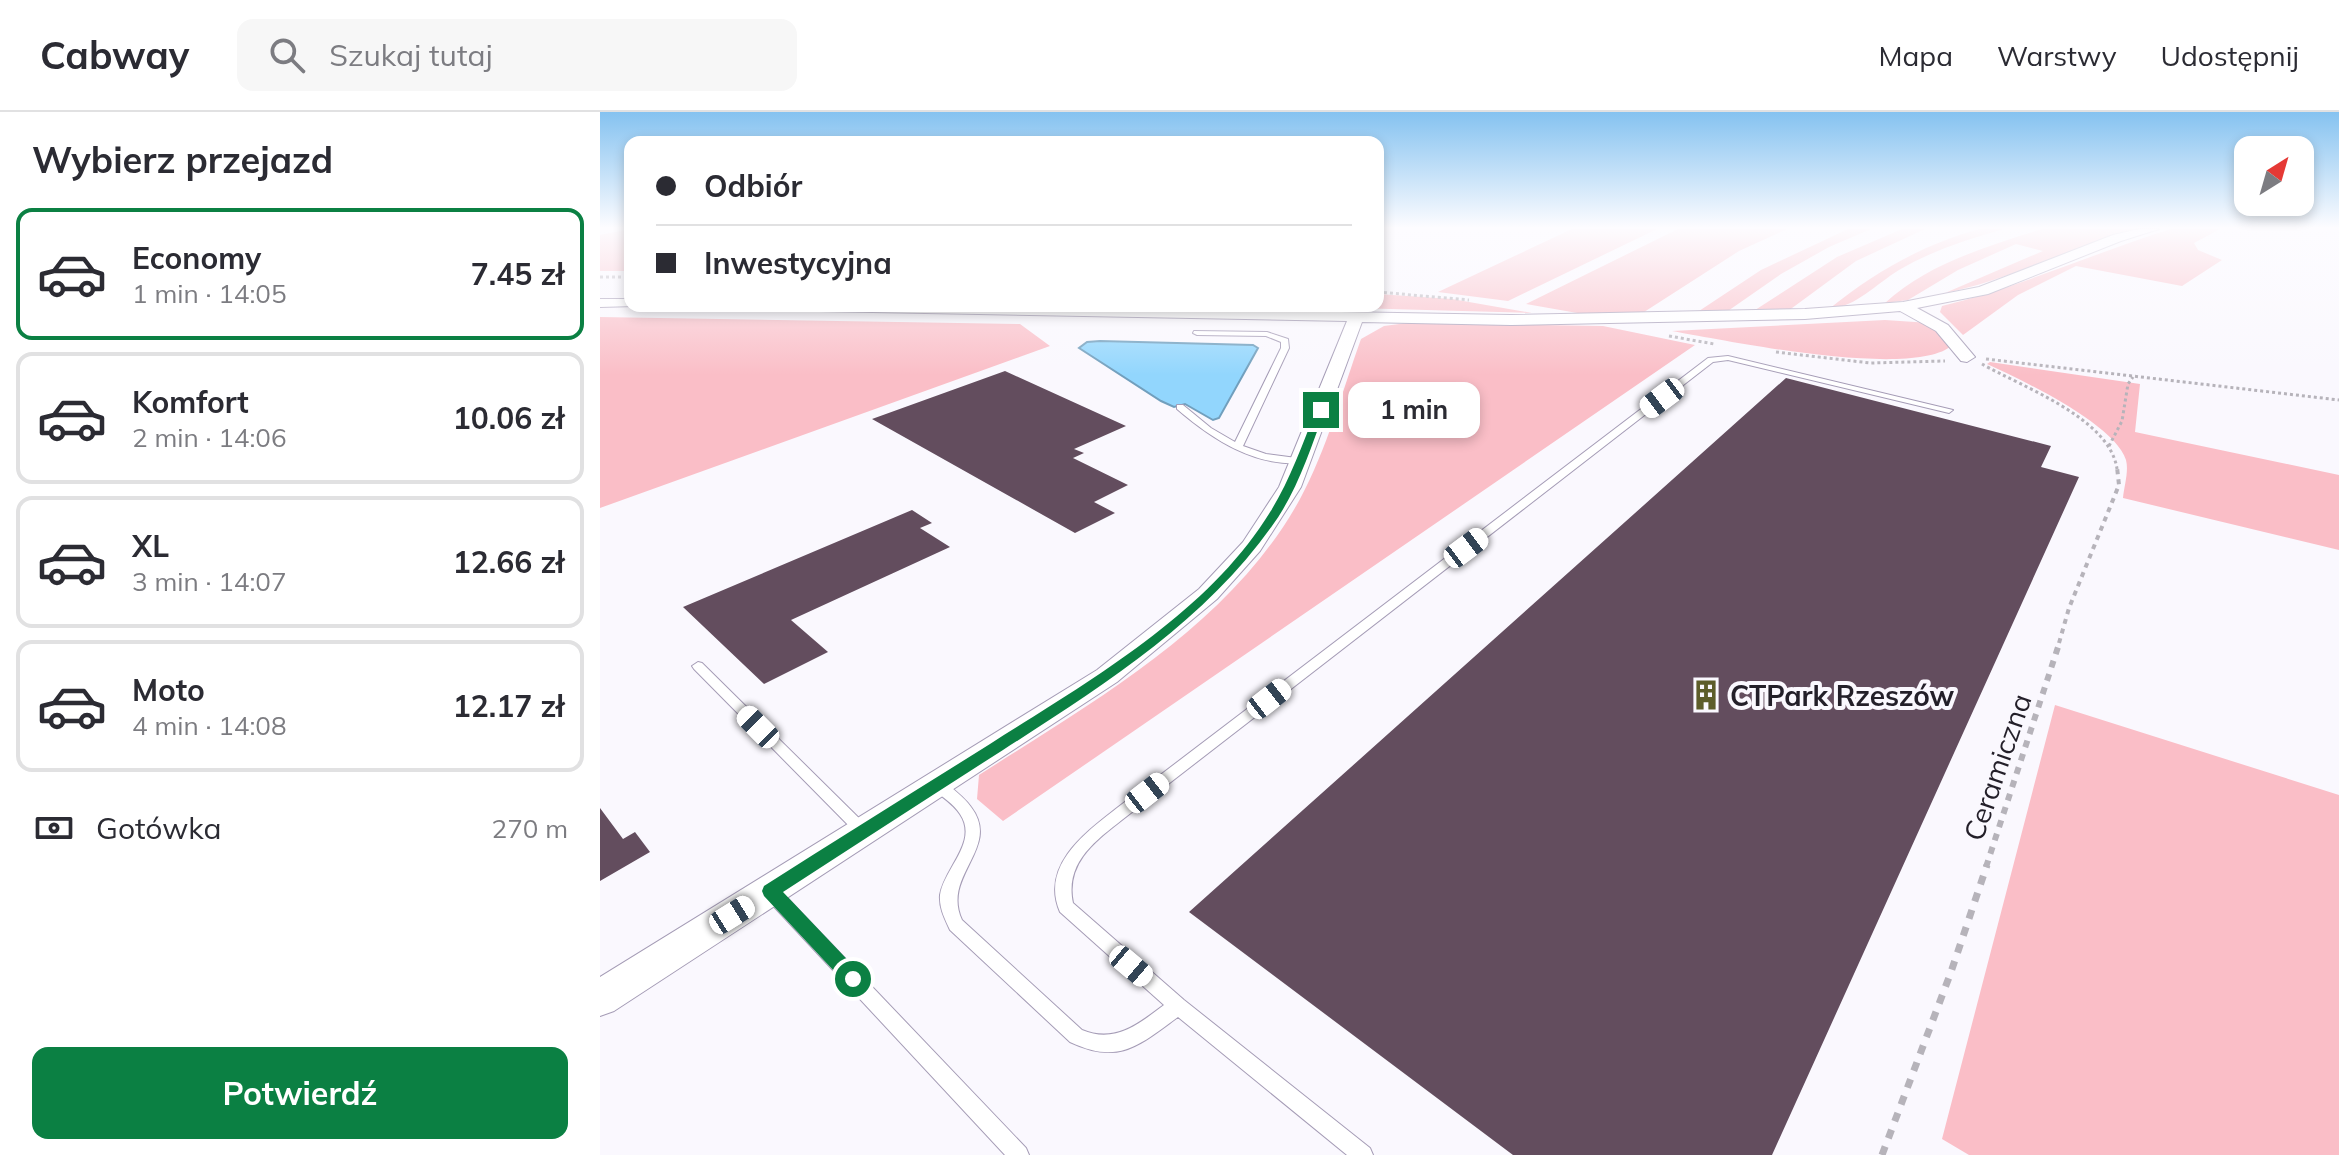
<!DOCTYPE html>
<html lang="pl">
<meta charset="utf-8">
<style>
:root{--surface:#fff;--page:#f7f7f7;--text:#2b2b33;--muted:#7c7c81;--line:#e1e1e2;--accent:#0b8043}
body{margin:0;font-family:Mulish,sans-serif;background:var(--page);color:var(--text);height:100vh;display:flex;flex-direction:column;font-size:30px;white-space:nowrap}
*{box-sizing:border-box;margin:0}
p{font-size:26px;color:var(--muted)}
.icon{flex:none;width:44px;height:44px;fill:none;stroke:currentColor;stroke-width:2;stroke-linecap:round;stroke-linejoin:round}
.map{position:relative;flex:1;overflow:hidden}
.drawer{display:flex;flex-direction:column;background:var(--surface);width:600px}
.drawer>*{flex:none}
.banner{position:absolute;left:24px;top:24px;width:760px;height:176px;border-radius:16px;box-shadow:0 4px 12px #0003;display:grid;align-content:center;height:176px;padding:0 32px;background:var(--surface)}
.needle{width:52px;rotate:37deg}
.tools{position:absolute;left:1634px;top:24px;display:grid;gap:16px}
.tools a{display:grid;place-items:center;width:80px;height:80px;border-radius:16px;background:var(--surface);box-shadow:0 4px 12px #0003;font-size:40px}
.end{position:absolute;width:36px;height:36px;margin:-18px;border:10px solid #0b8043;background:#fff;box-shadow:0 0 0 4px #fff}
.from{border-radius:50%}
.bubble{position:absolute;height:56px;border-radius:16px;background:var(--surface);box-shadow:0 4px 12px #0003;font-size:26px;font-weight:700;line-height:56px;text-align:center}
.car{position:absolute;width:24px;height:48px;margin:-24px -12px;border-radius:10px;box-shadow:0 0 6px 2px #0007;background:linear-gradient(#fff 24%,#345 0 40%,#fff 0 76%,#345 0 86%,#fff 0)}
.banner b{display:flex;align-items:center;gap:28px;height:76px;font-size:30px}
.banner b+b{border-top:2px solid var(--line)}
.banner i{width:20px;height:20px;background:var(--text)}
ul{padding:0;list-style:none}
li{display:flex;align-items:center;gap:24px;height:132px;margin:0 16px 12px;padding:0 16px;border:4px solid var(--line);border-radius:16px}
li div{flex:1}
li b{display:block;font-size:30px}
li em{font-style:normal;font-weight:700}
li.on{border-color:var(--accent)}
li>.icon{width:72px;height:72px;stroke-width:1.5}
h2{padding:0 32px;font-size:36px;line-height:96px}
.pay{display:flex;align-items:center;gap:20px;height:88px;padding:0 32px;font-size:30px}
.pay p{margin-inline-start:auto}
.primary-button{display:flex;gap:16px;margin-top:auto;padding:16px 32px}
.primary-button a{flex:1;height:92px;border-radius:16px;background:var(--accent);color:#fff;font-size:32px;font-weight:700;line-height:92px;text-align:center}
header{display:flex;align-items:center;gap:48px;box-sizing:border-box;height:112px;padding:0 40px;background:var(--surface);border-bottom:2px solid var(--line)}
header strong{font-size:38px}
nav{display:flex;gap:44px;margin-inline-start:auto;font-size:28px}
.search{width:560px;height:72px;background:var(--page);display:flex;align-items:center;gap:20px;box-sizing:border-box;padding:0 28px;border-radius:16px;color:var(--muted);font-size:30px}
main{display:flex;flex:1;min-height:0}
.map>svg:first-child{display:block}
</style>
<header>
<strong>Cabway</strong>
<div class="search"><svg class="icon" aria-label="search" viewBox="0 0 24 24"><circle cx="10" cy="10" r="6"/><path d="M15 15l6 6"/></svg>Szukaj tutaj</div>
<nav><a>Mapa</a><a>Warstwy</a><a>Udostępnij</a></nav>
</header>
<main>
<section class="drawer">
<h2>Wybierz przejazd</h2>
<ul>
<li class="on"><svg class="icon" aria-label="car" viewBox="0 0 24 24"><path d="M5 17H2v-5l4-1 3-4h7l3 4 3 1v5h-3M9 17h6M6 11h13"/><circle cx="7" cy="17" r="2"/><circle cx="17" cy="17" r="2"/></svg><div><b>Economy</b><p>1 min · 14:05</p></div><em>7.45 zł</em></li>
<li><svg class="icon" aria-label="car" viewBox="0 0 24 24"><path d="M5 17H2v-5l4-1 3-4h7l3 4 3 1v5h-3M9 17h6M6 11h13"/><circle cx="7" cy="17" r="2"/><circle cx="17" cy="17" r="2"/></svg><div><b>Komfort</b><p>2 min · 14:06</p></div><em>10.06 zł</em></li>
<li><svg class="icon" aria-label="car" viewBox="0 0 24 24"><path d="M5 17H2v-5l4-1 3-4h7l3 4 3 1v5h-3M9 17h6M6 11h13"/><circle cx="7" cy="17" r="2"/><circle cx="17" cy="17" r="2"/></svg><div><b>XL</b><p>3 min · 14:07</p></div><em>12.66 zł</em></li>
<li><svg class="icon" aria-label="car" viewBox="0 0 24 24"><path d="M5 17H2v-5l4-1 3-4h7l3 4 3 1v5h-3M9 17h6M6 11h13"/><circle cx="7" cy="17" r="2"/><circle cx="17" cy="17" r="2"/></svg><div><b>Moto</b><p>4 min · 14:08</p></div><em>12.17 zł</em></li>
</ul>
<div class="pay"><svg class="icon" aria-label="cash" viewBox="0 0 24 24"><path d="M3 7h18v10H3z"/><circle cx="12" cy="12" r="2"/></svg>Gotówka<p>270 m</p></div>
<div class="primary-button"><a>Potwierdź</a></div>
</section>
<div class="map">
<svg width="1739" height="1043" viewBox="0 0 1739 1043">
<rect width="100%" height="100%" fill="#faf8fe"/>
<path fill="#fabec7" d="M30,117v42h-30v-36z
M972,117h85l-149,72 -70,-9z
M1078,117h109l-48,22 -98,63h-58l-57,-10z
M1248,117h23l-42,18 -48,27 -56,39h-29l65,-43z
M1302,117h23l-69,32 -68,50 -36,1 85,-55z
M1379,117h25c-36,10 -73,22 -105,41 -23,14 -43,37 -70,39 46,-37 93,-64 150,-80z
M1442,117h95c-66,17 -125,51 -192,64l98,-42 -27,-7 -58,26 -50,30 -23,3c42,-39 103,-57 157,-74z
M1571,117h49l-26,14 4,7 24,10 -40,26 -106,-20 -58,29 -55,40 -23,-23 2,-6c78,-19 152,-53 229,-77z
M778,182l74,5 80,14 -251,-7h97z
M0,205l420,7 30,22 -450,162z
M1285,208l45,3 20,24c-43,31 -222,-6 -278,-16z
M807,211l196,3 92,19 -692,476 -26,-22 2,-24c117,-75 252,-150 321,-276 27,-50 42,-107 61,-160l23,-13z
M1390,250l150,22 -5,48 204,43v75l-216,-52c1,-11 6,-27 3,-38 -11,-36 -106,-81 -139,-96z
M1455,593l284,90v360h-370l-27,-16z"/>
<path fill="#92d6fd" stroke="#719fbd" stroke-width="2" d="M500,229l153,4 5,3 -39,70 -6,2 -28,-16 -11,3 -13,-6 -82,-53 8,-6z"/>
<path fill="#634d5e" d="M405,259l121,55 -52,23 10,4 -11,5 55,27 -34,17 21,11 -40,20 -203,-114z
M1186,266l265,68 -10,21 38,10 -307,678h-259l-324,-243z
M312,398l20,13 -12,5 30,19 -159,73 37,32 -64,32 -81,-77z
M0,696l23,31 12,-7 15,20 -50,29z"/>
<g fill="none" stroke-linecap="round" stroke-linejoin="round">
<g stroke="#a59cb6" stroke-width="2">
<path id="service" d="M594,219l73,1 21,7 1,9 -46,98 23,8 38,5v4c-49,4 -91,-23 -127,-54v-4h6l28,23 24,14 46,-94v-6l-15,-6 -69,-1 -4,-2z
M1128,244l225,54 -4,3 -221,-53 -15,2 -586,454c-29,23 -63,45 -54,87l111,97 186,148 3,7h-26l-169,-138c-40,29 -59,48 -108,25l-120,-112c-5,-11 -11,-22 -10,-35 4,-27 39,-53 20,-81 -6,-10 -18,-17 -27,-25l-2,-4 2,-4 5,-1 5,1c10,8 21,16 28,26 31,41 -30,68 -9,113l120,110c33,14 57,-6 82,-25l-104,-93c-20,-46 25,-79 57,-104l591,-450z
M98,550l4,1 167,165 3,4 -3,4 -5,2 -5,-2 -165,-167 -2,-3z
M170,772l6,2 250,262 3,7h-24l-241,-259 -2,-5 2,-5z"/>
</g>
<g stroke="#a59cb6" stroke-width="2">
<path id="minor" d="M1539,117h20l-38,12 -133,53 -71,14 31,17 27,32 -8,5 -6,-1 -25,-30 -36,-20 -95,8 -294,6 -149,-3 -61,165 -41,64 -43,48 -100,83 -503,329 -14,5v-39l497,-307 102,-81 44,-47 36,-55 68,-166 -581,-11 -7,-4h247l505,9 294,-6 98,-7 76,-15 134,-52z
M0,187h30v7h5l-35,1z"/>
</g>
<path stroke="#b6b3ba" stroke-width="3" stroke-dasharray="3 3" stroke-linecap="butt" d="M0,165h30
M778,180l91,8
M1069,224l45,8
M1176,240l94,11 75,-2
M1386,247l353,41
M1382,252c40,23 128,54 135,105
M1509,334l13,-25 6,-37 5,-7"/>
<path stroke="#b6b3ba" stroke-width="4" stroke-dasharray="5 5" stroke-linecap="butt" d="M1459,531l10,-35 50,-123 -2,-18"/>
<path stroke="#b6b3ba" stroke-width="6" stroke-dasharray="7 7" stroke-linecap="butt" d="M1386,755l74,-226"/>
<path stroke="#b6b3ba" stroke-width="7" stroke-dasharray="9 9" stroke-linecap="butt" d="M1282,1043l69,-183 36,-107"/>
<use href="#service" fill="#fff" fill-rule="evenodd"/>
<use href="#minor" fill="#fff" fill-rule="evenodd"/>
</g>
<linearGradient id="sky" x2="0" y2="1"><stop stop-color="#85c2f0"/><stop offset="0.44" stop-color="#fdfcff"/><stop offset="1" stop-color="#fdfcff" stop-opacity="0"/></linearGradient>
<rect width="1739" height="263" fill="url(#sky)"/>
<path fill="#0b8043" d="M721,295l4,3c-15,40 -28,82 -53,116 -69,97 -171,161 -269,224 -74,47 -147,95 -220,142l77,81 3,6 -3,6 -7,2 -6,-2 -83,-89 -2,-5 2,-5c75,-48 151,-95 226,-142 96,-61 212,-127 275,-224 23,-34 36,-72 51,-110z"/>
<defs>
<g id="building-bare" transform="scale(2.4)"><path d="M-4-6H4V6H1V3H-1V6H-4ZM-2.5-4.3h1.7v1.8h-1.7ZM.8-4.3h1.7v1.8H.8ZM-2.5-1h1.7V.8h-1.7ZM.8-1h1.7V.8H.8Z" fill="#5d5d2a" stroke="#faf8fe" stroke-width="2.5" paint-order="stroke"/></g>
</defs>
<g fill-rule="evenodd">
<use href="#building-bare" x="1106" y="583"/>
</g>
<g text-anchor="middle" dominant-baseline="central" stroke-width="8" stroke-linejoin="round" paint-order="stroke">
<g font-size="28" font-weight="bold" fill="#231f29" stroke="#faf8fe" text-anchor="start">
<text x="1130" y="583">CTPark Rzeszów</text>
</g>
<g font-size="28" fill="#231f29" stroke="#faf8fe">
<text transform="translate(1397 655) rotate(-71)">Ceramiczna</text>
</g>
</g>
</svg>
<div class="tools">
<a><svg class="needle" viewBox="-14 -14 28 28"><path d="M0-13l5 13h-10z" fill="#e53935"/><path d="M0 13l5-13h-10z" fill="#7c7c81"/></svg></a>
</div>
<i class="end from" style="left:253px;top:867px"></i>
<i class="end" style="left:721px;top:298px"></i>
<div class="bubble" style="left:748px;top:270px;width:132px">1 min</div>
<i class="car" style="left:1062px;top:286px;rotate:233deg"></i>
<i class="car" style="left:866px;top:436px;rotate:53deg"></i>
<i class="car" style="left:669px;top:587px;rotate:52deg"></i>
<i class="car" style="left:158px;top:615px;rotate:315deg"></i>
<i class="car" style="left:547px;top:681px;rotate:52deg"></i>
<i class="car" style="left:132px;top:803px;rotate:58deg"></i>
<i class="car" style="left:531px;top:854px;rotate:130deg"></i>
<div class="banner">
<b><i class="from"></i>Odbiór</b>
<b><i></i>Inwestycyjna</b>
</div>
</div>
</main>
